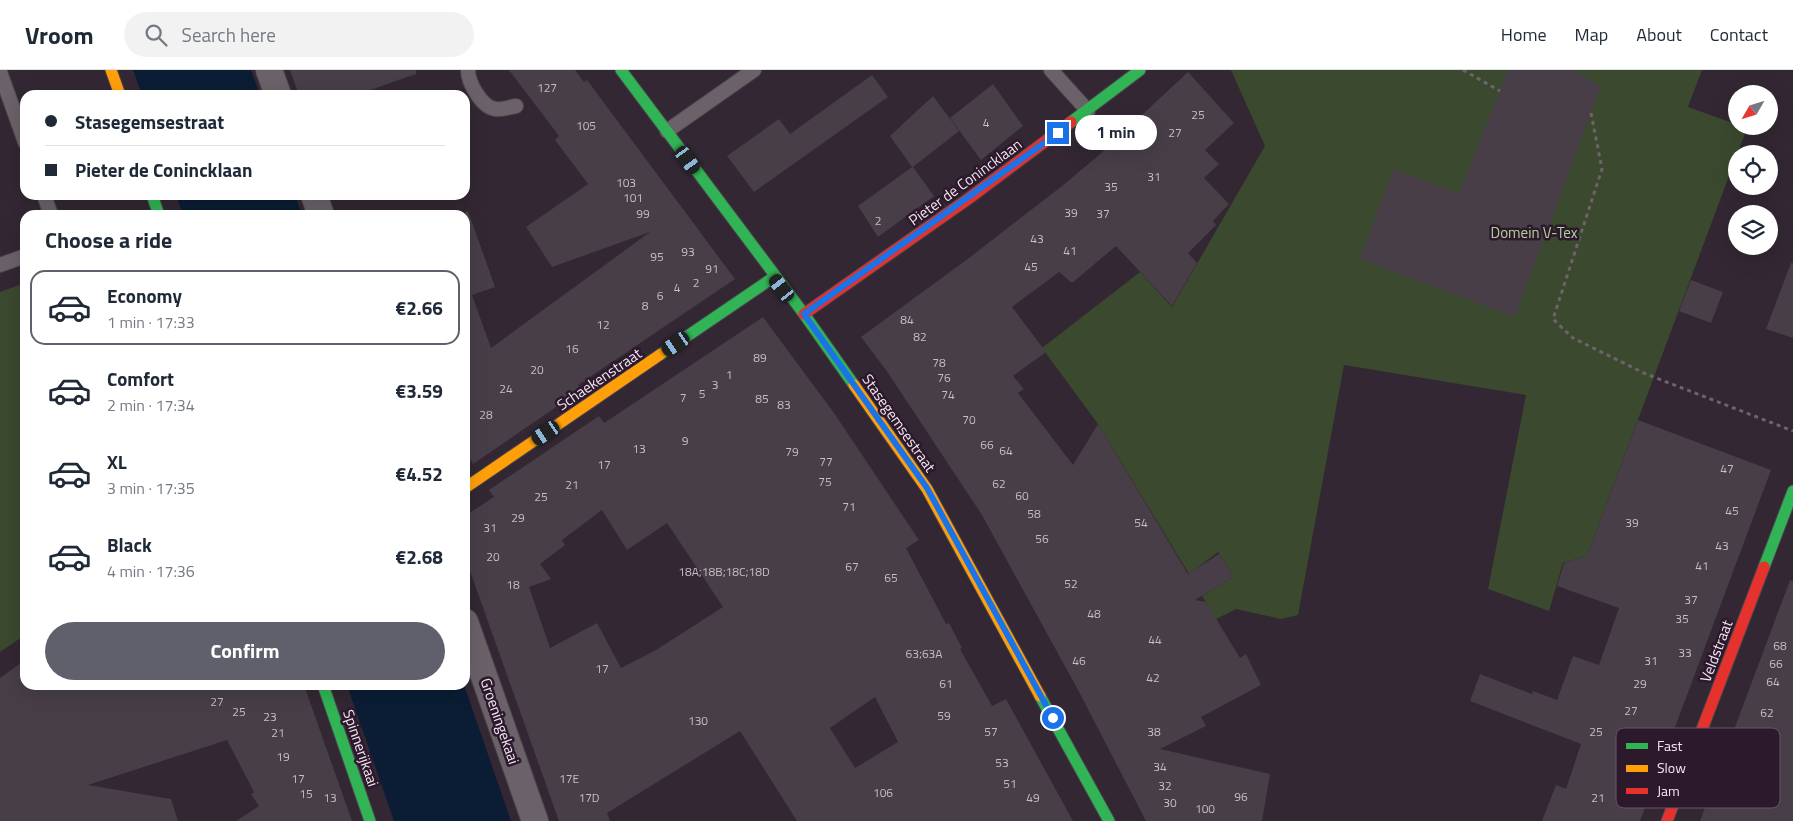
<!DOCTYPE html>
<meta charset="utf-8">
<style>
:root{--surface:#fff;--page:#f2f2f3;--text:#1f2937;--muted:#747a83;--line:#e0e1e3;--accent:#60606d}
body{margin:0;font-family:"Titillium Web",sans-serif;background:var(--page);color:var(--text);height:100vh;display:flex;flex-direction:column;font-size:19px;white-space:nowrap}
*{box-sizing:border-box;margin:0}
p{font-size:16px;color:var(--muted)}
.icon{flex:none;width:28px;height:28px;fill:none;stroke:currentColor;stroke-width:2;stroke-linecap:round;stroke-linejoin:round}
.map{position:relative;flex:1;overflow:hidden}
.drawer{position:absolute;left:20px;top:140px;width:450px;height:480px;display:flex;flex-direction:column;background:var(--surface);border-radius:15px;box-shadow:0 5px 20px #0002}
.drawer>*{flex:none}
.banner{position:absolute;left:20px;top:20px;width:450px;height:110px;border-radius:15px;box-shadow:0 5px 20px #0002;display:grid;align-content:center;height:110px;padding:0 25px;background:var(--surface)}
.needle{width:32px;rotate:231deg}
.fabs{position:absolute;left:1728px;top:15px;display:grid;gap:10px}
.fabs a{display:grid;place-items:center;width:50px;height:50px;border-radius:50%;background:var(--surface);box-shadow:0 5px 20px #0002;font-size:25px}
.end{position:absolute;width:22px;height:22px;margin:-11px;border:6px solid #1a73e8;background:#fff;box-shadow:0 0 0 2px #fff}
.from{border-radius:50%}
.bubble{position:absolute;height:35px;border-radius:18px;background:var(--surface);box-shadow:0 5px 20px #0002;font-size:16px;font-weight:700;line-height:35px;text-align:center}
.car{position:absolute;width:15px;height:30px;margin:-15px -8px;border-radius:6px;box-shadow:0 0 4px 1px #0007;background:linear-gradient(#222 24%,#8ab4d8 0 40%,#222 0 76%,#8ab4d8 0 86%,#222 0)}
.banner b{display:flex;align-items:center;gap:18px;height:48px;font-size:19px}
.banner b+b{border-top:1px solid var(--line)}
.banner i{width:12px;height:12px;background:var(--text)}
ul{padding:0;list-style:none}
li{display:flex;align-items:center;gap:15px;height:75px;margin:0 10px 8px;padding:0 15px;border:2px solid transparent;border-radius:15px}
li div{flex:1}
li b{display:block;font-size:19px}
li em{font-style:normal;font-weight:700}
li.on{border-color:var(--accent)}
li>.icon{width:45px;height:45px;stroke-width:1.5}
h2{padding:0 25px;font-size:22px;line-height:60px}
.button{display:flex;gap:10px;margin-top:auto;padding:10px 25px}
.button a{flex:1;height:58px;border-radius:30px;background:var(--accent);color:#fff;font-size:20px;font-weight:700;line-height:58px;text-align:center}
header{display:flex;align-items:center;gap:30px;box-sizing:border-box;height:70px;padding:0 25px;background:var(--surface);border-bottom:1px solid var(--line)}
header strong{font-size:24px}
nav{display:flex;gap:28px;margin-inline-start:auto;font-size:18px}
.search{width:350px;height:45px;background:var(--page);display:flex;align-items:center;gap:12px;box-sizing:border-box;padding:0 18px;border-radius:28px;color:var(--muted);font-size:19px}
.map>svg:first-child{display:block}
</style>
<header>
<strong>Vroom</strong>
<div class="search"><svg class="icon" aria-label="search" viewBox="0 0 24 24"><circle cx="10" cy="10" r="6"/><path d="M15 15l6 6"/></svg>Search here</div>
<nav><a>Home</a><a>Map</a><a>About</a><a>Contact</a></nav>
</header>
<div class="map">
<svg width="1793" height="751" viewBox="0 0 1793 751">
<rect width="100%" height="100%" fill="#322732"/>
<path fill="#3b492f" d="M1231,0h471l-14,37 59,21 -160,428 -24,7 -14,48 -61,-22 38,-194 -182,-30 -46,250 -17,4 -45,-10 -20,10 -14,-23 32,-19 -16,-25 -29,22 -91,-150 -56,-76 98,-76 32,35 93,-161z
M25,213v352l-25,17v-360z"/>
<path fill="#0a1d34" d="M133,0h118l9,25h-118z
M176,125h119l7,20h-119z
M347,615h117l47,136h-117z"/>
<path fill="#473e47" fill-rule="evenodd" d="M290,0h126v4l-60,21h-57z
M509,0h66l9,12 3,-2 148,199 -157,106 3,5 -108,74 -8,-13v-239l3,-1 27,76 -23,8 19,53 159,-116 -98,35 -26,-40 62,-43 -33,-44 4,-4z
M1508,0h64l29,16 -86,231 -155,-58 33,-90 66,24z
M1188,2l46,51 -29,27 14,14 -15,14 25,26 -16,17 3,4 -28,28 9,10 -25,43 -56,-60 -44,37 -13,-11 -47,35 34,45 -33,24 11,13 -6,4 55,72 25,-41 90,150 31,-20 15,23 -39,23 11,2 34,56 6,-4 15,31 -60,32 5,9 -46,23 110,25 -8,47h-116l-68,-131 -96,-175 -96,-145 -25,-33 108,-79 93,-72 37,-31z
M872,5l16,22 -134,95 -27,-36 52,-37 11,15z
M993,14l30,42 -42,34 -31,-42z
M933,26l26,35 -46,36 21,29 -56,41 -20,-31 54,-39 -22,-31z
M1791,193h2v75l-27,-9z
M1691,210l32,12 -12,31 -32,-12z
M763,247l71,96 85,127 -13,8 40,76 3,-1 13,25 -2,1 32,57 14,-7 67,122h-276l-57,-90 -133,82 3,8h-51l-94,-264v-41l29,-19 -5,-7 110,-74 5,7zM602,440l25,40 40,-27 56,84 -67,43 -35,18 -24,-45 -47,25 -21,-61 22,-8 -11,-15 25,-19 -3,-5zM875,627l23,45 -43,26 -25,-40z
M1638,350l133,50 -131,351h-98l14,-36 10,4 15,-45 -111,-43 10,-27 52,20 1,-3 24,9 16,-44 26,9 20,-57 -62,-22 7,-23 23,-7z
M1790,510l3,1v240h-93z
M25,590v25h279l48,136h-116l23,-15 -8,-12 3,-2 -27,-52 -139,45 83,14 7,22h-178v-143z"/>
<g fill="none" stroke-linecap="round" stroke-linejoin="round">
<g stroke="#4d444c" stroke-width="16">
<path id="lane" d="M468,0c0,13 14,38 28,39 6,1 14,-2 20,-3
M1051,0l37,41
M0,2l25,70
M667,61l87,-61
M44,125l7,20
M0,195l25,-9"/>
</g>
<g stroke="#4d444c" stroke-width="28">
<path id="street" d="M269,0l9,25
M314,125l7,20
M465,552l70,199"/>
</g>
<g stroke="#4d444c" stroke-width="13">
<path id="fast" d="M621,0l183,244 50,71
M1071,52l69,-52
M152,125l7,20
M661,284l113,-77
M1764,497l29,-76
M323,615l47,136
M1040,626l69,125"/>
</g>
<g stroke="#4d444c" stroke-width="13">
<path id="slow" d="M111,0l9,25
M854,315l73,104 113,207
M465,418l196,-134"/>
</g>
<g stroke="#4d444c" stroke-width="13">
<path id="jam" d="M804,244l164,-115 103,-77
M1667,751l97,-254"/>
</g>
<path stroke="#6c646c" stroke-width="3" stroke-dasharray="4 4" stroke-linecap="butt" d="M1463,0l37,21
M1591,43l11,56 -49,150 20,19 73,36 147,57"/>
<use href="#lane" stroke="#6a6169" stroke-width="14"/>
<use href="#street" stroke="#6a6169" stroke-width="26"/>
<use href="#fast" stroke="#30b455" stroke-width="11"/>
<use href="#slow" stroke="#ff9f0a" stroke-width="11"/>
<use href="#jam" stroke="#e5322d" stroke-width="11"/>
</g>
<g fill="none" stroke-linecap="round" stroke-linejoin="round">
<path stroke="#1a73e8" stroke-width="6" d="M1053,648l-126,-230 -123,-174 254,-181"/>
</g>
<g text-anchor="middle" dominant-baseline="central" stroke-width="5" stroke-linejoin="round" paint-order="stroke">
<g font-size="12" fill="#c8bcc7">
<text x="547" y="17">127</text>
<text x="1198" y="44">25</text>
<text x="986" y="52">4</text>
<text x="586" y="55">105</text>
<text x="1175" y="62">27</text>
<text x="1154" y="106">31</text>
<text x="626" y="112">103</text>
<text x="1111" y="116">35</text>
<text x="633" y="127">101</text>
<text x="1071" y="142">39</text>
<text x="643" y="143">99</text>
<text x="1103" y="143">37</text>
<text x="878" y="150">2</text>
<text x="1037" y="168">43</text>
<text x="1070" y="180">41</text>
<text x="688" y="181">93</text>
<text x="657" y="186">95</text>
<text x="1031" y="196">45</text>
<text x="712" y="198">91</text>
<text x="696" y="212">2</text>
<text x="677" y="217">4</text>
<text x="660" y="225">6</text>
<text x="645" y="235">8</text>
<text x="907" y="249">84</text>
<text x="603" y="254">12</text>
<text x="920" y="266">82</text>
<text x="572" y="278">16</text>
<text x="760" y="287">89</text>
<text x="939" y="292">78</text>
<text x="537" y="299">20</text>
<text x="729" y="304">1</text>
<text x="944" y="307">76</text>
<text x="715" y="314">3</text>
<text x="506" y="318">24</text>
<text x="702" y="323">5</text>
<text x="948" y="324">74</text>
<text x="683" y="327">7</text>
<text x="762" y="328">85</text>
<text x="784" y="334">83</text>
<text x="486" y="344">28</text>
<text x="969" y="349">70</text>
<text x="685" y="370">9</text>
<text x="987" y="374">66</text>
<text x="639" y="378">13</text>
<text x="1006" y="380">64</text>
<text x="792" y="381">79</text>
<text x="826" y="391">77</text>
<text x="604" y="394">17</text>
<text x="1727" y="398">47</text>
<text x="825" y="411">75</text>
<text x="999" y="413">62</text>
<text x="572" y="414">21</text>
<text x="1022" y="425">60</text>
<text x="541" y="426">25</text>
<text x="849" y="436">71</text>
<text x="1732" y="440">45</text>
<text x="1034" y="443">58</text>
<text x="518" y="447">29</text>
<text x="1141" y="452">54</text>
<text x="1632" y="452">39</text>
<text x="490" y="457">31</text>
<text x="1042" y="468">56</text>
<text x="1722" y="475">43</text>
<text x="493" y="486">20</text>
<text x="1702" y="495">41</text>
<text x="852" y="496">67</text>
<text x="724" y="501">18A;18B;18C;18D</text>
<text x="891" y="507">65</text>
<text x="1071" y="513">52</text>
<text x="513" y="514">18</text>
<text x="1691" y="529">37</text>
<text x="1094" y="543">48</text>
<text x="1682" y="548">35</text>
<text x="1155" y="569">44</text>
<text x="1780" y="575">68</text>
<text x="1685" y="582">33</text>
<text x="924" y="583">63;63A</text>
<text x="1079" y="590">46</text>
<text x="1651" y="590">31</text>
<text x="1776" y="593">66</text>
<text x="602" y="598">17</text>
<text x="1153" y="607">42</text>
<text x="1773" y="611">64</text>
<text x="946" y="613">61</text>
<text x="1640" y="613">29</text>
<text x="217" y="631">27</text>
<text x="1631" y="640">27</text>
<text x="239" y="641">25</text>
<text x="1767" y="642">62</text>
<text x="944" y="645">59</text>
<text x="270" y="646">23</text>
<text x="698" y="650">130</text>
<text x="991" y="661">57</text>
<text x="1154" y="661">38</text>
<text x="1596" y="661">25</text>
<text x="278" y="662">21</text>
<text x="283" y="686">19</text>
<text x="1002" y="692">53</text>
<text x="1160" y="696">34</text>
<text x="298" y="708">17</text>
<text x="569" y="708">17E</text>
<text x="1010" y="713">51</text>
<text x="1165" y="715">32</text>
<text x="883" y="722">106</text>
<text x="306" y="723">15</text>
<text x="1241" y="726">96</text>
<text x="330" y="727">13</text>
<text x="589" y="727">17D</text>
<text x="1033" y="727">49</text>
<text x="1598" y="727">21</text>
<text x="1170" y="732">30</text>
<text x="1205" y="738">100</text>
</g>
<g font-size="15" fill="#f3e6f2" stroke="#2c192c">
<text transform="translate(965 112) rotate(-36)">Pieter de Conincklaan</text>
<text transform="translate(599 309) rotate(-34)">Schaekenstraat</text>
<text transform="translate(899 353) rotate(55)">Stasegemsestraat</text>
<text transform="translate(1716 581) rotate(-69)">Veldstraat</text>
<text transform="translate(500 651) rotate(71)">Groeningekaai</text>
<text transform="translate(361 678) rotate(71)">Spinnerijkaai</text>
</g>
<g font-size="15" fill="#b2d39a" stroke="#2c192c">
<text x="1534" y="162">Domein V-Tex</text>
</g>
</g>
<rect x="1616" y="658" width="164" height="80" rx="8" fill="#2c192c" stroke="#685667" stroke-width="1"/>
<rect x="1626" y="673" width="22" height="6" fill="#30b455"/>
<rect x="1626" y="695" width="22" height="7" fill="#ff9f0a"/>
<rect x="1626" y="718" width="22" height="6" fill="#e5322d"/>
<g font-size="14" fill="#f3e6f2">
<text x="1657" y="681">Fast</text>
<text x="1657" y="703">Slow</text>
<text x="1657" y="726">Jam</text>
</g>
</svg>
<div class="fabs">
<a><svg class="needle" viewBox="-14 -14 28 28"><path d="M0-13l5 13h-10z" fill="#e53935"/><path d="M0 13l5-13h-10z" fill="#747a83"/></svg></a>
<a><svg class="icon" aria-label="locate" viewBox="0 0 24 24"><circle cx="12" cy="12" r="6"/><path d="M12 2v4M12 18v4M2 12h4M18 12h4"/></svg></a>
<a><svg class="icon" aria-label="layers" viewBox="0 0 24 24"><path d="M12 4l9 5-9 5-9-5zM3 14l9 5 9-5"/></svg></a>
</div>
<i class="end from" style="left:1053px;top:648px"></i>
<i class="end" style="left:1058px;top:63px"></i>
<div class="bubble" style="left:1075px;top:45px;width:82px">1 min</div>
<i class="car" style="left:688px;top:90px;rotate:144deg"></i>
<i class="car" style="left:782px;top:218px;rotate:322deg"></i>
<i class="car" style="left:676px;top:274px;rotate:236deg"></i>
<i class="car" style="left:546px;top:363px;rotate:236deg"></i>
<div class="banner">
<b><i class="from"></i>Stasegemsestraat</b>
<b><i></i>Pieter de Conincklaan</b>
</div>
<section class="drawer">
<h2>Choose a ride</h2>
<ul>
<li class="on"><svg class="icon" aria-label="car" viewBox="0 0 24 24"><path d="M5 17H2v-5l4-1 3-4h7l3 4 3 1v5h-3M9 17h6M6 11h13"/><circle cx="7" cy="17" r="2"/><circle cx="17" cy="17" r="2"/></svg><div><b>Economy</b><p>1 min · 17:33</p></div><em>€2.66</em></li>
<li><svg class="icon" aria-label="car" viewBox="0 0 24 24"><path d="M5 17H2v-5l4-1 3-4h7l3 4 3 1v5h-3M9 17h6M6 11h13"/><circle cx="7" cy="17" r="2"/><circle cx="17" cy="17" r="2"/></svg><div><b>Comfort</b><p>2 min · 17:34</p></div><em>€3.59</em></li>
<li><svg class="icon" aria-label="car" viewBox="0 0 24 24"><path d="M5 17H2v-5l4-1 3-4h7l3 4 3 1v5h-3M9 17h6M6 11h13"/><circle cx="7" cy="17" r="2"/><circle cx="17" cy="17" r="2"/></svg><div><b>XL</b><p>3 min · 17:35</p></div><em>€4.52</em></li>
<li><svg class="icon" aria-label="car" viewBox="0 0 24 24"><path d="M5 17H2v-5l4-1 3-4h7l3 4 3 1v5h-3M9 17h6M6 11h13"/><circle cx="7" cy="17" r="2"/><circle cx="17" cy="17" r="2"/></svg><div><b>Black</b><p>4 min · 17:36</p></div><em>€2.68</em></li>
</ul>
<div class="button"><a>Confirm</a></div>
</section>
</div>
